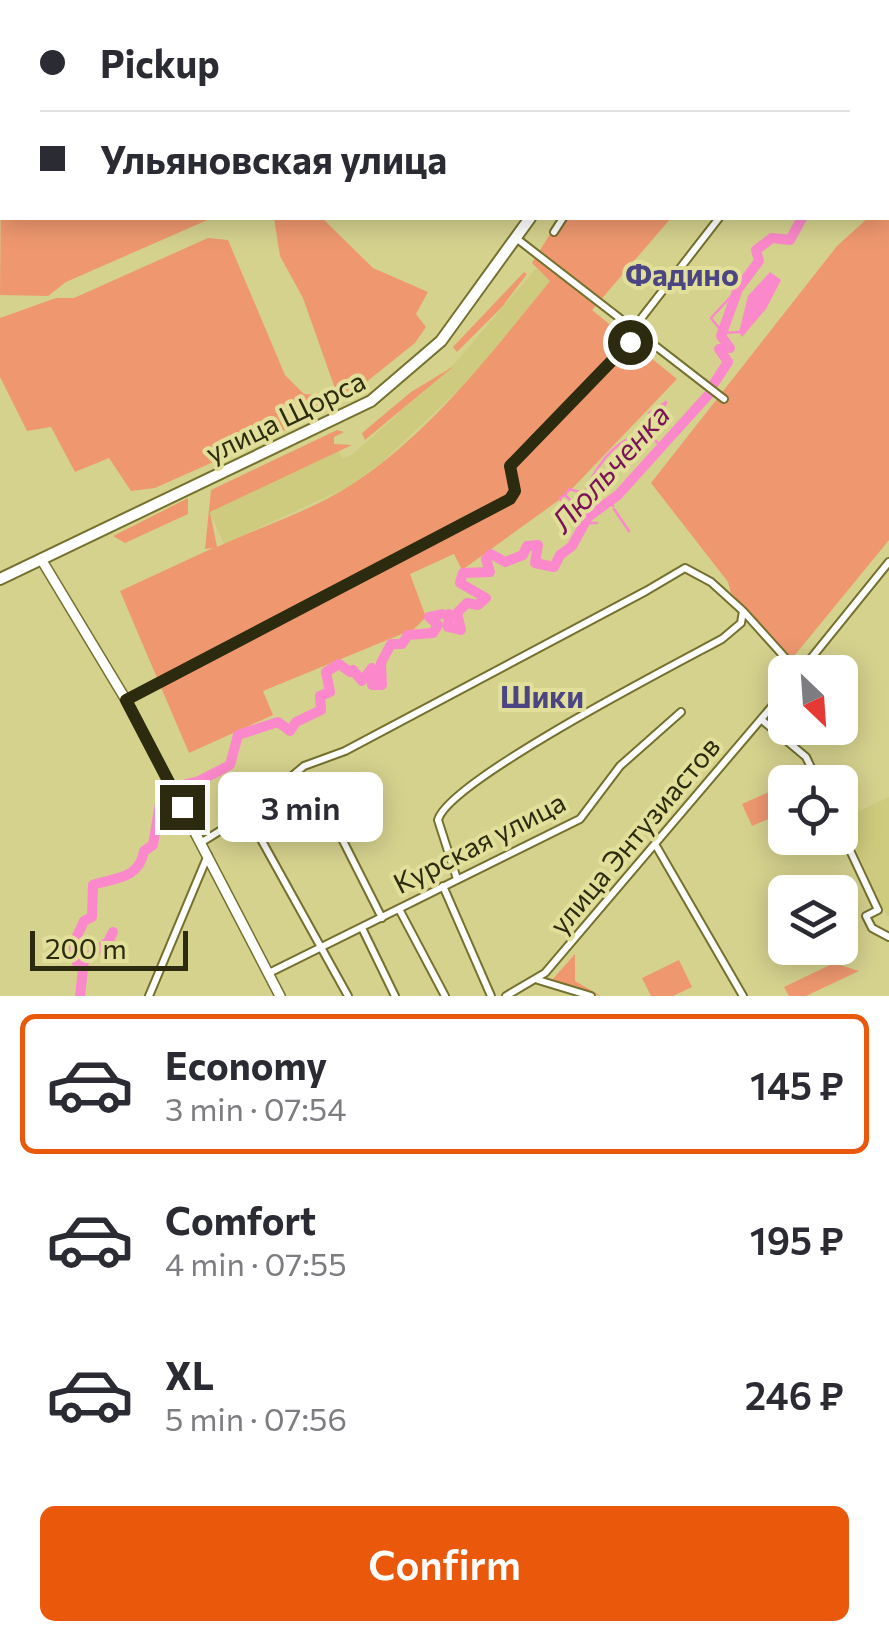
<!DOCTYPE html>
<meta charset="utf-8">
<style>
:root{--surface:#fff;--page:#f7f7f7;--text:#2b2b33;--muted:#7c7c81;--line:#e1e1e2;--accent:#ea580c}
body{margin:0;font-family:Commissioner,sans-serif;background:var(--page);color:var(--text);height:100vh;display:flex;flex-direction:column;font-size:38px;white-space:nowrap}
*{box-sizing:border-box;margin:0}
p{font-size:32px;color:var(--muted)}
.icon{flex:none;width:55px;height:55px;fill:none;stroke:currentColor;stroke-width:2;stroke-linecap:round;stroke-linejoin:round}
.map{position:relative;height:996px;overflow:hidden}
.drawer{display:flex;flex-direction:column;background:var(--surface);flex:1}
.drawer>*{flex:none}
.hud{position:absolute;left:0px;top:0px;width:890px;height:220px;box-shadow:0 5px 25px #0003;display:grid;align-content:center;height:220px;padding:0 40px;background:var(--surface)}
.needle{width:65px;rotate:155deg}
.fabs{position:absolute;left:768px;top:655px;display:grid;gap:20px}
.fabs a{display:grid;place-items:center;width:90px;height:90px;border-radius:15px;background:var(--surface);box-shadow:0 5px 25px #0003;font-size:50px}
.scale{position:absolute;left:30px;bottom:25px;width:158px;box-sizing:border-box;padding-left:10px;border:5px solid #2c2b0f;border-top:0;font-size:28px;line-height:35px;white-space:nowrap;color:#2c2b0f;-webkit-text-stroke:8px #e2df9a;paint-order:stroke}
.end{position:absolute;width:45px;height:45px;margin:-22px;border:12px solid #2c2b0f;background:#fff;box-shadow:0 0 0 5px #fff}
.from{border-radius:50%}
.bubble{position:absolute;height:70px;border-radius:15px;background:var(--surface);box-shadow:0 5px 25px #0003;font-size:32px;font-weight:600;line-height:70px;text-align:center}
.hud b{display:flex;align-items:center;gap:35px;height:95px;font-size:38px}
.hud b+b{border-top:2px solid var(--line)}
.hud i{width:25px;height:25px;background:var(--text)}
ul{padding:18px 0 0;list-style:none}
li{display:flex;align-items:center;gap:30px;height:140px;margin:0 20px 15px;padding:0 20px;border:5px solid transparent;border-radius:15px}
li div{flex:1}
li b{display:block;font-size:38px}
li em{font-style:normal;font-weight:600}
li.current{border-color:var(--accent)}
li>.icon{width:90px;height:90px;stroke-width:1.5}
.cta{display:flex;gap:20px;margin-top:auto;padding:20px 40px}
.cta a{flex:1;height:115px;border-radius:15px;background:var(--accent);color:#fff;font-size:40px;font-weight:600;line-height:115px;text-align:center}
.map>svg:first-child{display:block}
</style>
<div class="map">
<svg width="889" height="996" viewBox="0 0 889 996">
<rect width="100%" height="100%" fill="#d5d28e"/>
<path fill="#cfcb7e" d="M536,268l15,12 -81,99 -88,83 -34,25 -124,57 -15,-33 129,-61 4,8 10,-3 104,-93z
M889,797v119l-2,1 -45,-98z"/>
<path fill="#ef986f" d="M0,0h111l1,2h-110l-2,51z
M2,66v152h210l-146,64 -18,14 -48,-1z
M889,198v342l-99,121 -59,-68 -3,-11 -77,-99 186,-237 31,-28h20z
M274,218h48l51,50 55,24 -12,22 10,13 -11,16 -70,56 -7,-2 -35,-99 -23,-42z
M560,218h111l-79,92 85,69 -111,116 -104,75 -8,-16 -44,20 16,43 -12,12 -151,62 10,24 -84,38 -69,-162 93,-43 -8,1 6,-59 126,-60 7,2 -10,5v7l18,1 -142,67 7,35c43,-20 94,-36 134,-62 80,-52 140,-132 199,-204l-18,-18z
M208,238l20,2 57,135 19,19 23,2 3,14 -175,78 -24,3 -22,-33 -34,14 -24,-45 -24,4 -27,-54v-59l56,-20h18z
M524,272l3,2 -25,33 -45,45 -4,-5z
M454,366l-89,74 -3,-7 49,-41z
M188,498v16l-63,29 -12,-7z
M785,707v21h28l-14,16 -27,-22z
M771,791l9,23 -28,12 -10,-22z
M575,954v27l26,15 -49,-16z
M679,960l13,27 -19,9h-22l-9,-18z
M834,963l25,8 -53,25h-17l-5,-9z"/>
<path fill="#fb88ca" d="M770,272l11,8 -15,29 -24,28 -3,-5 9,-36z"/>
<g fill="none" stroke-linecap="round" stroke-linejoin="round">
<path stroke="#fb88ca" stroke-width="2.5" d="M738,289l-27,29 12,15 16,-1
M649,413l17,-11 -13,37 9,7
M565,495l4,-6 14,4
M611,502l2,4
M614,509l15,22
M597,523h-13l-1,-13 -19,-2 -4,-10 5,-3 6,6 10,-1c10,-24 29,-58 56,-64 6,-1 10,3 16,3"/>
<path stroke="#fb88ca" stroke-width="10" d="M888,52l1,-2
M713,385l15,-23 -9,-13 11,-1 -9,-12 17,-47 21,-28 -3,-11 16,-12 18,2 12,-22
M449,614l-1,13 13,3 -4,-17 10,-10 11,2 8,-7 -26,-15 3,-10 27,-1 -4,-13 5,-5 14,8 18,-7 4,-9 11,-1 -3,18 19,4 6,-12 12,-9 16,-29 30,-22 92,-102
M178,786l21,-5 31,-16 8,-30 40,-13 12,9 6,-9 25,-12 -1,-14 10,-4 -4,-20 13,-8 11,8 3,-2 9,11 10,-13v17h10l-1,-22 10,-19h11l6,-9 25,-2 5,-8 -9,-8 13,-3
M83,967l-6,-4 -4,-18 11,-24 8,-4 1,-32c20,-7 46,-5 51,-34l9,-6 7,-42 9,-10
M80,996l4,-36 24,-18 5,-10"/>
<g stroke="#74712e" stroke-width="10">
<path id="minor" d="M207,0l4,2
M846,0l4,2
M697,2l1,-2
M888,10h1
M888,23l1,1
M554,232l9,-14
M516,238l208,161
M744,612l54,60
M800,672l89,-110
M126,700l384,-201 5,-8 -5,-25 120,-124 3,-13 86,-111
M762,720l44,37 12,25
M263,803l34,2 33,-16 11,3 7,12 18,-9
M348,804l12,24
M247,814l101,182
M330,815l52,103
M840,829l38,81 -12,6 6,12 17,9
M202,842l45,-28 57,-48 41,-15 301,-160 39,-23 26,14 32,29 -2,12 -19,16c-48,26 -274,142 -284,181l19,59
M655,844l88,152
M443,886l48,110
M399,909l46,87
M362,928l33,68
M269,973l311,-154 40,-53 61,-54
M538,980l53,16
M149,996l59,-141
M506,996l39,-23 240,-282"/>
</g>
<g stroke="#74712e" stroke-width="12">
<path id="secondary" d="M41,559l85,141 154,296"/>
</g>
<g stroke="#74712e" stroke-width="14">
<path id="primary" d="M663,2l2,-2
M0,579l371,-178 70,-60 89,-123"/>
</g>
<use href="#minor" stroke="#fff" stroke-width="6"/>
<use href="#secondary" stroke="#fff" stroke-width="9"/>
<use href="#primary" stroke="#fff" stroke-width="10"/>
</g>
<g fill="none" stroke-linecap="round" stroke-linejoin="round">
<path stroke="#2c2b0f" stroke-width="12" d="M182,807l-56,-107 384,-201 5,-8 -5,-25 120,-124"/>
</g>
<g text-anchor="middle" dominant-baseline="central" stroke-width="8" stroke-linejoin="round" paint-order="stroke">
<g font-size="28" fill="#2c2b0f" stroke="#e2df9a">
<text transform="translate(285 416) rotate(-26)">улица Щорса</text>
<text transform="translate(634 835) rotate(-50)">улица Энтузиастов</text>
<text transform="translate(479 842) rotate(-27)">Курская улица</text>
</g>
<g font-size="30" font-weight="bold" fill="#4b4583" stroke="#e2df9a">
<text x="682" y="273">Фадино</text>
<text x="542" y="695">Шики</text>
</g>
<g font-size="30" font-style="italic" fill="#791256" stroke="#e2df9a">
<text transform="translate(609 467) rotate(-48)">Люльченка</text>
</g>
</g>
</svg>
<div class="fabs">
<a><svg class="needle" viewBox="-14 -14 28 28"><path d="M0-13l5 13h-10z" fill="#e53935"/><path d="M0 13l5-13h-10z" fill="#7c7c81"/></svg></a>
<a><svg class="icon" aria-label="locate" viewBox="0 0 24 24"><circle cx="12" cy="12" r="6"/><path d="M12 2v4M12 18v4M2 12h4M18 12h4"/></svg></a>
<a><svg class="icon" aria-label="layers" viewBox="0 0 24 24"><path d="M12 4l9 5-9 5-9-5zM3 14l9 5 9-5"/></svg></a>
</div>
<div class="scale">200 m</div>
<i class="end from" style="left:630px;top:342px"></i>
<i class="end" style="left:182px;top:807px"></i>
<div class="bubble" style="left:218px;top:772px;width:165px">3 min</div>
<div class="hud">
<b><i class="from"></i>Pickup</b>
<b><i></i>Ульяновская улица</b>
</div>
</div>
<section class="drawer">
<ul>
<li class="current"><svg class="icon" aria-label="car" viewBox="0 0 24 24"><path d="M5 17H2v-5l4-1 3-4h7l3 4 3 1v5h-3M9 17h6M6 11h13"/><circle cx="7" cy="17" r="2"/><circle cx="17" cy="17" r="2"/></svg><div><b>Economy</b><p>3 min · 07:54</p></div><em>145 ₽</em></li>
<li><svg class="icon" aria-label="car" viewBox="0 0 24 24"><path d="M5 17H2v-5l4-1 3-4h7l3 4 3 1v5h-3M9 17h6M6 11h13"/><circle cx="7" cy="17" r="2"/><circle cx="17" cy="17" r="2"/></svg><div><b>Comfort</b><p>4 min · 07:55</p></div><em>195 ₽</em></li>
<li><svg class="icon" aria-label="car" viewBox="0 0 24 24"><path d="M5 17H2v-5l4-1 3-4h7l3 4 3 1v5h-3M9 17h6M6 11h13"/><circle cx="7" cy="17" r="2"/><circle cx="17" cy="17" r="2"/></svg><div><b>XL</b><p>5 min · 07:56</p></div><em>246 ₽</em></li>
</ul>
<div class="cta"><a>Confirm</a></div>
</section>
